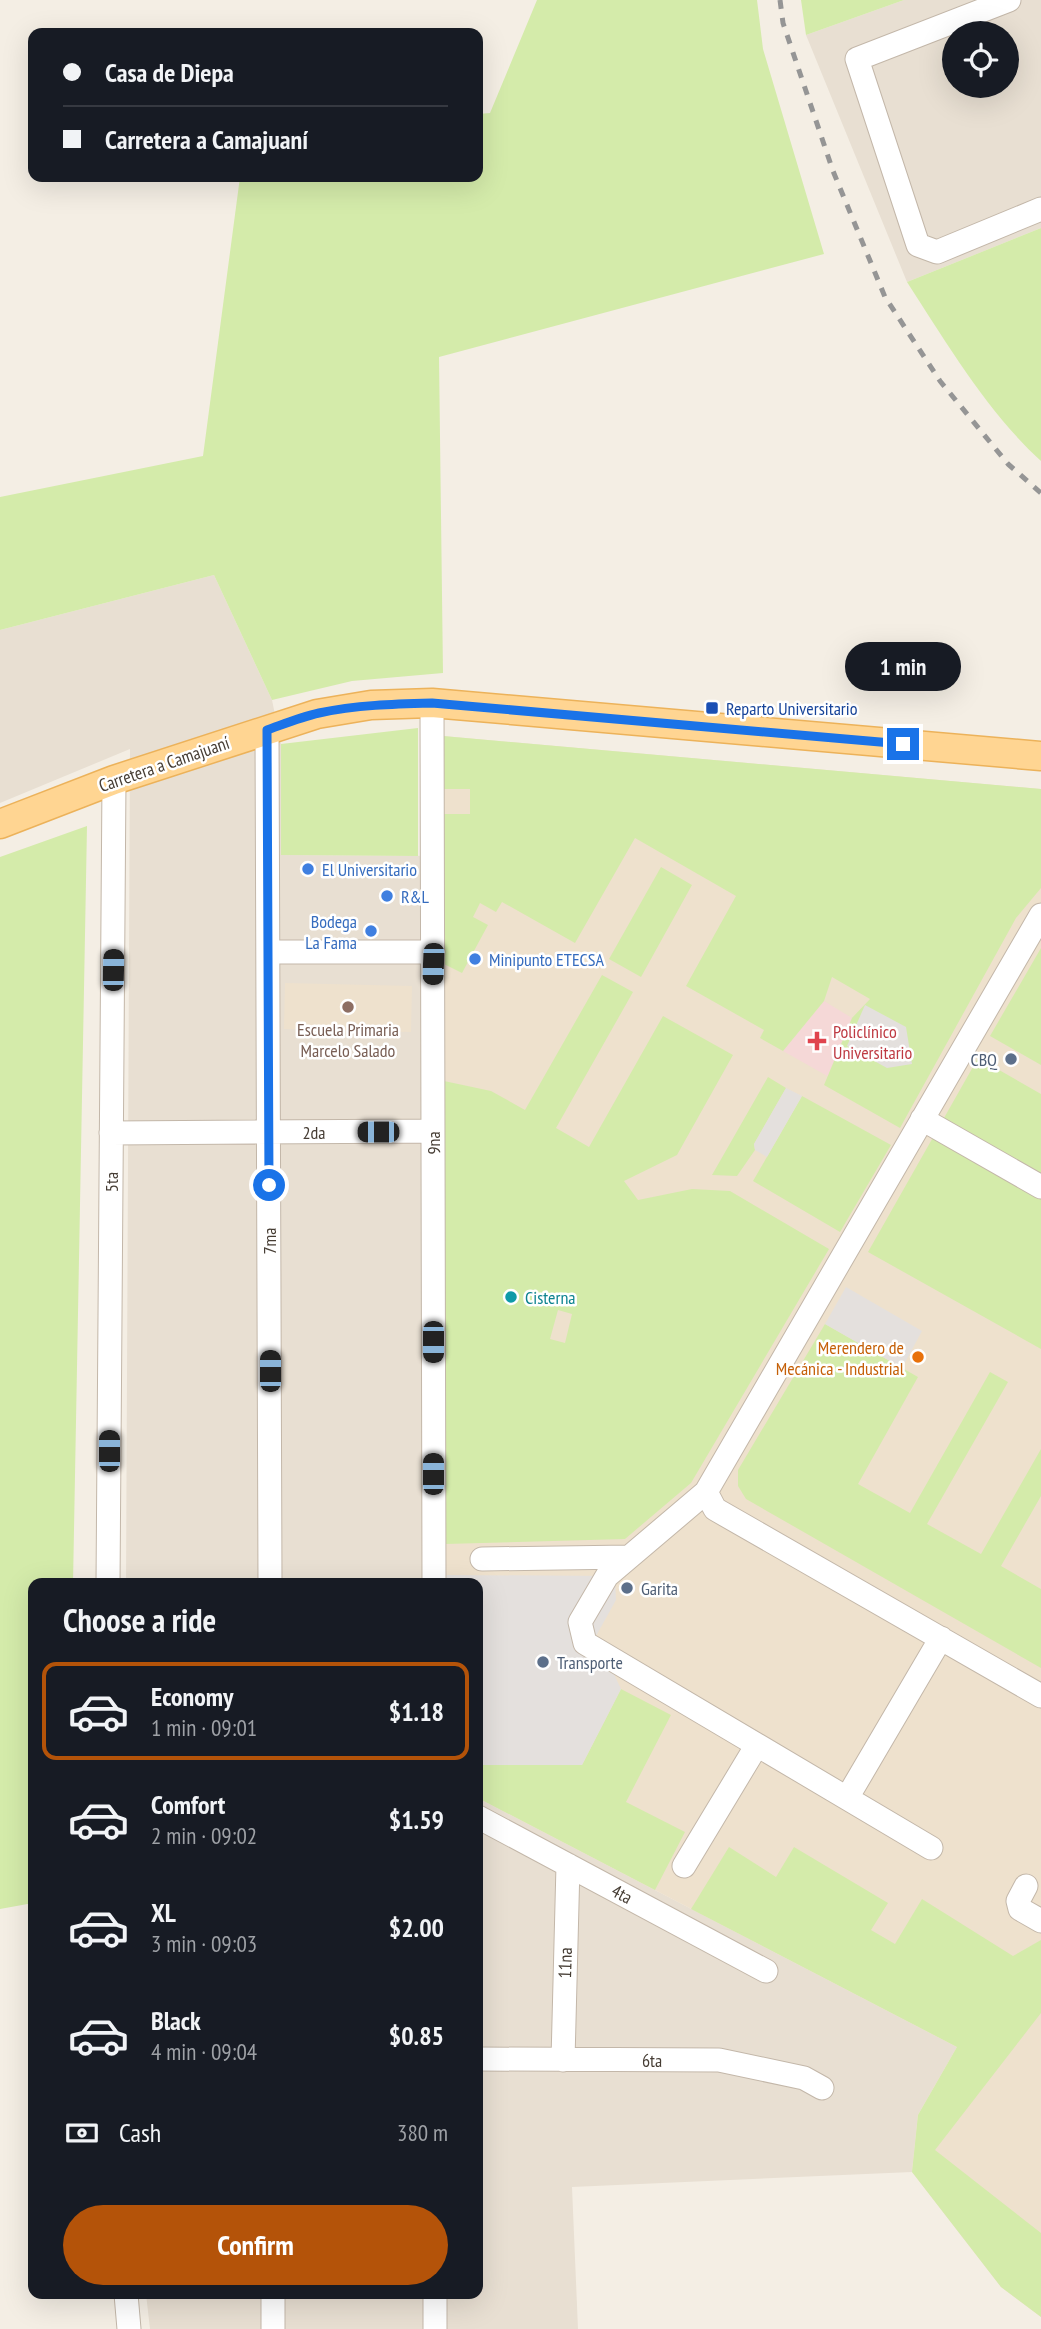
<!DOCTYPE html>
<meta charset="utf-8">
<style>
:root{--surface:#171b24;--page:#20242c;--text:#f1f3f6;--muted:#9ea1a6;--line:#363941;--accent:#b45309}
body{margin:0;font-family:"PT Sans Narrow",sans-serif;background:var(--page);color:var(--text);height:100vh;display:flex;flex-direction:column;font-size:26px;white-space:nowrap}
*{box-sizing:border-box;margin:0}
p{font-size:23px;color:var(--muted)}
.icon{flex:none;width:38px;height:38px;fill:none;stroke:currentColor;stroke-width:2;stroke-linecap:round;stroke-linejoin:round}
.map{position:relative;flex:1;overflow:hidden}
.sheet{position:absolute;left:28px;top:1578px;width:455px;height:721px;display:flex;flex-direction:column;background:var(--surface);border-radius:14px;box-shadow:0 7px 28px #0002}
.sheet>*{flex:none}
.top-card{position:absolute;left:28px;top:28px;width:455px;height:154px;border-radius:14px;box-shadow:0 7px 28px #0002;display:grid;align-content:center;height:154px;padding:0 35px;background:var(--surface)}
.buttons{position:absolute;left:942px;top:21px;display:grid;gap:14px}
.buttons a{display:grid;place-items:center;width:77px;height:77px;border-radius:50%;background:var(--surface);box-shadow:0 7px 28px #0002;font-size:35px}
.end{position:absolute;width:32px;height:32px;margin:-16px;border:9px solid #1a73e8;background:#fff;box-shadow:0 0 0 4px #fff}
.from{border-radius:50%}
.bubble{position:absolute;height:49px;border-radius:24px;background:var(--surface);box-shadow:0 7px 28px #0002;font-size:23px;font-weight:700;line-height:49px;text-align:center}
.car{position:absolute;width:21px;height:42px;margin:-21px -10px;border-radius:9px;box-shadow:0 0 5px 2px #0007;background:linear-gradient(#222 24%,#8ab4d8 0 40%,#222 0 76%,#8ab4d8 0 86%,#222 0)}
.top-card b{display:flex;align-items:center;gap:24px;height:66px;font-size:26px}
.top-card b+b{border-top:2px solid var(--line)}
.top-card i{width:18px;height:18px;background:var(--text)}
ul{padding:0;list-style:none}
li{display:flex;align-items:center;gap:21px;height:98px;margin:0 14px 10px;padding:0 21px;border:4px solid transparent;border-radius:14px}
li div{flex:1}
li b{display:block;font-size:26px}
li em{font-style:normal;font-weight:700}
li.current{border-color:var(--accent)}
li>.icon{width:63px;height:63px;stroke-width:1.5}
h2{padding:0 35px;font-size:32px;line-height:84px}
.pay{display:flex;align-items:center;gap:18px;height:77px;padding:0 35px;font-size:26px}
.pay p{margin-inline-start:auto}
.button{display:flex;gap:14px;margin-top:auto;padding:14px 35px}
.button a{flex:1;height:80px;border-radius:42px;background:var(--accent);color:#fff;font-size:28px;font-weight:700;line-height:80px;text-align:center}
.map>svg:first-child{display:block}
</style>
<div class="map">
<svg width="1041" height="2329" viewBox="0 0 1041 2329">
<rect width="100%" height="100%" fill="#f4eee4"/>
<path fill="#e8dfd2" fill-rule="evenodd" d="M904,0h137v228l-134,54 -101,-247zM954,33h52v53h-52z
M214,575l58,125 9,44v111l163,1v728h-318l4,-835 -130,54v-173z
M478,1798l479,249 -39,68 -6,57 -340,15 6,142h-428l-4,-35h332z"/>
<path fill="#eee1cd" d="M443,736l598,53v1528l-40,-30 -89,-115 6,-57 39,-68 -479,-249v-214h-34z
M285,983l127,3 -1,46 -127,-3z"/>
<path fill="#f5d8d7" d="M824,1001l28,17 -23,59 -46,-26z"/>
<path fill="#d4ebaa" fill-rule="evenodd" d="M537,0h220l6,49 61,205 -385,103 4,316 -91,8 -80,19 -58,-125 -214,55v-133l203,-41 37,-279h238v-63l12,-1z
M801,0h103l-98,35z
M1041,228v233c-53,-48 -95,-119 -134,-179z
M418,728v128l-137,-1v-111z
M443,736l598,53v99l-25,30 -116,210 -76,-43 28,-67 18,-19 -38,-22 -8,24 -41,50 -23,-13 4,-8 -78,-44 50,-90 -101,-58 -60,105 -73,-41 -6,10 -16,-9 -7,14 15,8 -26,48 -18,-9 -1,-150h27v-25h-27z
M87,826l-14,758h-40v319l-33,6v-1052z
M661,867l31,18 -51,92 -32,-18z
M1041,948v117l-51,-29z
M602,975l31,17 -77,136 33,19 74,-131 70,39 -56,100 -53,26 14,19 54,-11 38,2 99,58 -138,234 -66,56 -180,5 -1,-463 47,10 34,19zM558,1310l14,4 -7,29 -15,-4z
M978,1058l63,36v255l-173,-97z
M768,1077l18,11 -32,56 1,6 -18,26 -25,-1z
M802,1096l89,49 -51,87 -87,-51z
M825,1324l93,53 -60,107 52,29 80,-141 18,10 -81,142 54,30 60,-105v47l-40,70 40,23v79l-295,-169 -8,-13v-16z
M621,1689l50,26 -45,87 59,30 -30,58 -177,-92v-33h104z
M729,1847l47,30 18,-30 94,56 -17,27 24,14 27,-45 91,57 28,-16v73l-106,137 106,83v84l-40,-30 -89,-115 6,-57 39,-68 -266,-138z"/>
<path fill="#e4e0dd" d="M865,1005l41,22 6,37 -25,4 -40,-22z
M786,1088l16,8 -35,61 -12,-7 -1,-6z
M846,1287l76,44 -20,37 -77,-44z
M444,1575l171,1 1,24 -20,36 25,53 -39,76h-104v-181h-34z"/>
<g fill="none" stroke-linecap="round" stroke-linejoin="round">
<g stroke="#c3b7a9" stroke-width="25">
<path id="minor" d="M1009,0l-152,59 61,186 19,7 104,-43
M432,703l2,881
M267,730l3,854
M1041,915l-335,577 9,17 326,187
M268,952h165
M922,1119l119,68
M111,1133l322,-2
M706,1492l-99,84 -27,46 5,21 346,205
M482,1559l147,-2
M108,1584l6,-804
M847,1798l94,-160
M478,1817l288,154
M684,1866l73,-121
M1026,1886l-8,15 2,8 21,12
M478,2059l241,1 85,18 18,10
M563,2060l5,-195
M126,2294l3,35
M273,2294v35
M435,2294v35"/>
</g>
<g stroke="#ecb25a" stroke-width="31">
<path id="major" d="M0,824l114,-44 203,-66 54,-9 61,-2 609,53"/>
</g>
<use href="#minor" stroke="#fff" stroke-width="23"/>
<use href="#major" stroke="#ffd592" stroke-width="28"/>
<path stroke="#959595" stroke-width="5" stroke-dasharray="9 9" stroke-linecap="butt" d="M780,0l3,23 50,148 52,126 55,84 68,83 33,29"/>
</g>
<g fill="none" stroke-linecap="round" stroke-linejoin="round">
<path stroke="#1a73e8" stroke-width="9" d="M269,1185l-2,-455c17,-6 34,-13 52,-17 37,-8 75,-9 113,-10l471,41"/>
</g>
<rect fill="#1a4fb4" stroke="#fff" stroke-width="2.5" x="705" y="701" width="14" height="14" rx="3.5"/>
<g fill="#3f7fe0" stroke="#fff" stroke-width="2.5">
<circle cx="308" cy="869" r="7"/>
<circle cx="387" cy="896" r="7"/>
<circle cx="371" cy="931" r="7"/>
<circle cx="475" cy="959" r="7"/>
</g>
<circle fill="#8d6e63" stroke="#fff" stroke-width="2.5" cx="348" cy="1007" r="7"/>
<path fill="#e0444e" stroke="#fff" stroke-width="2.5" d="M813.5 1030.5h7v7h7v7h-7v7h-7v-7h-7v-7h7z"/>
<g fill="#5c6f8a" stroke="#fff" stroke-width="2.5">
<circle cx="1011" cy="1059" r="7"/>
<circle cx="627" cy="1588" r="7"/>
<circle cx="543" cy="1662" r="7"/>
</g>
<circle fill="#0f9aa8" stroke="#fff" stroke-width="2.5" cx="511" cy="1297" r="7"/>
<circle fill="#e8710a" stroke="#fff" stroke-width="2.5" cx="918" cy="1357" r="7"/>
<g text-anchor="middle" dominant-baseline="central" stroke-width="5" stroke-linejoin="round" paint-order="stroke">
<g font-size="18" fill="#164399" stroke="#fff" text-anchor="start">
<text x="726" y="708">Reparto Universitario</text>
</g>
<g font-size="18" fill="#463d34" stroke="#fff">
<text transform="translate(164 764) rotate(-19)">Carretera a Camajuaní</text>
<text x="314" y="1132">2da</text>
<text transform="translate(433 1143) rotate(-90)">9na</text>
<text transform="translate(111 1182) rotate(-90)">5ta</text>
<text transform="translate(269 1241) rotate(-90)">7ma</text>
<text transform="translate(622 1894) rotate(28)">4ta</text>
<text transform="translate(565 1963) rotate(-88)">11na</text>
<text x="652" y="2060">6ta</text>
</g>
<g font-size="18" fill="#366cbe" stroke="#fff" text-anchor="start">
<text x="322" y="869">El Universitario</text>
<text x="401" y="896">R&amp;L</text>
<text x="357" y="921" text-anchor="end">Bodega<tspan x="357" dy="21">La Fama</tspan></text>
<text x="489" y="959">Minipunto ETECSA</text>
</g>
<g font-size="18" fill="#785e54" stroke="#fff">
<text x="348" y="1029">Escuela Primaria<tspan x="348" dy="21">Marcelo Salado</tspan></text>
</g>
<g font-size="18" fill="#be3a42" stroke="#fff" text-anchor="start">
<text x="833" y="1031">Policlínico<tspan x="833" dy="21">Universitario</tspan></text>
</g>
<g font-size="18" fill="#4e5e75" stroke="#fff" text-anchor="start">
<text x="997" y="1059" text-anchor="end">CBQ</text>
<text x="641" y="1588">Garita</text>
<text x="557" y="1662">Transporte</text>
</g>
<g font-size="18" fill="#0d838f" stroke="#fff" text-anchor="start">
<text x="525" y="1297">Cisterna</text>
</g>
<g font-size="18" fill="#c56008" stroke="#fff" text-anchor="end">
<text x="904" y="1347">Merendero de<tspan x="904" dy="21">Mecánica - Industrial</tspan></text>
</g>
</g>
</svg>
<div class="buttons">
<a><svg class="icon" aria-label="locate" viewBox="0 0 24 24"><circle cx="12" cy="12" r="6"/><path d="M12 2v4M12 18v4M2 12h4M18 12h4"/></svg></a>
</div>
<i class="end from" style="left:269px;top:1185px"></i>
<i class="end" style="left:903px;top:744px"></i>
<div class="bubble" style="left:845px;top:642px;width:116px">1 min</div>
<i class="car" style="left:433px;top:964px;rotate:182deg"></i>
<i class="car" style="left:113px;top:970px;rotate:1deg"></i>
<i class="car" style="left:378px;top:1132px;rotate:270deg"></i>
<i class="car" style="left:433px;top:1342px;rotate:180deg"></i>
<i class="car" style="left:270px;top:1371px;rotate:0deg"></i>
<i class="car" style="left:109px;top:1451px;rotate:0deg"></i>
<i class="car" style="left:433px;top:1474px;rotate:0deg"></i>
<div class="top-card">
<b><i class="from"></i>Casa de Diepa</b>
<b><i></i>Carretera a Camajuaní</b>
</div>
<section class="sheet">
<h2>Choose a ride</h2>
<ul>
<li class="current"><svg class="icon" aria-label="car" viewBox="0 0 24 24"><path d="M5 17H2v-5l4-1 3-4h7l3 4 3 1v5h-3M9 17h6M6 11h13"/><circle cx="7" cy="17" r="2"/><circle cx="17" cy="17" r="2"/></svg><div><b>Economy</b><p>1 min · 09:01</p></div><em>$1.18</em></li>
<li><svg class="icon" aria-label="car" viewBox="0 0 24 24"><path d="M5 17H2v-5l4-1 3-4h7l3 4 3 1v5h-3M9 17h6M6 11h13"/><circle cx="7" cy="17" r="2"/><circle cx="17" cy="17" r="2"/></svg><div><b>Comfort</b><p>2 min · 09:02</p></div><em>$1.59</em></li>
<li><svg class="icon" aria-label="car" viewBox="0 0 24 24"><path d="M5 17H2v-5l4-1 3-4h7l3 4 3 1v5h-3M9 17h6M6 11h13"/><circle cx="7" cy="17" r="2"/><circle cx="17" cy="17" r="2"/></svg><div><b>XL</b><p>3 min · 09:03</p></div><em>$2.00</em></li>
<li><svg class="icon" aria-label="car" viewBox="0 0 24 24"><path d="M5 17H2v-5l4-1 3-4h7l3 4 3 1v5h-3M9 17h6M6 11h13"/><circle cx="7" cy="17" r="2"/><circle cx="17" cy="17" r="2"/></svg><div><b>Black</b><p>4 min · 09:04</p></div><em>$0.85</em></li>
</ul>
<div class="pay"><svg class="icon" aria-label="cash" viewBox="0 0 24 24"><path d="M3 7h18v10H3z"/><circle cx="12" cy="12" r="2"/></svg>Cash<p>380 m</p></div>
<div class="button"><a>Confirm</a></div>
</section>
</div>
